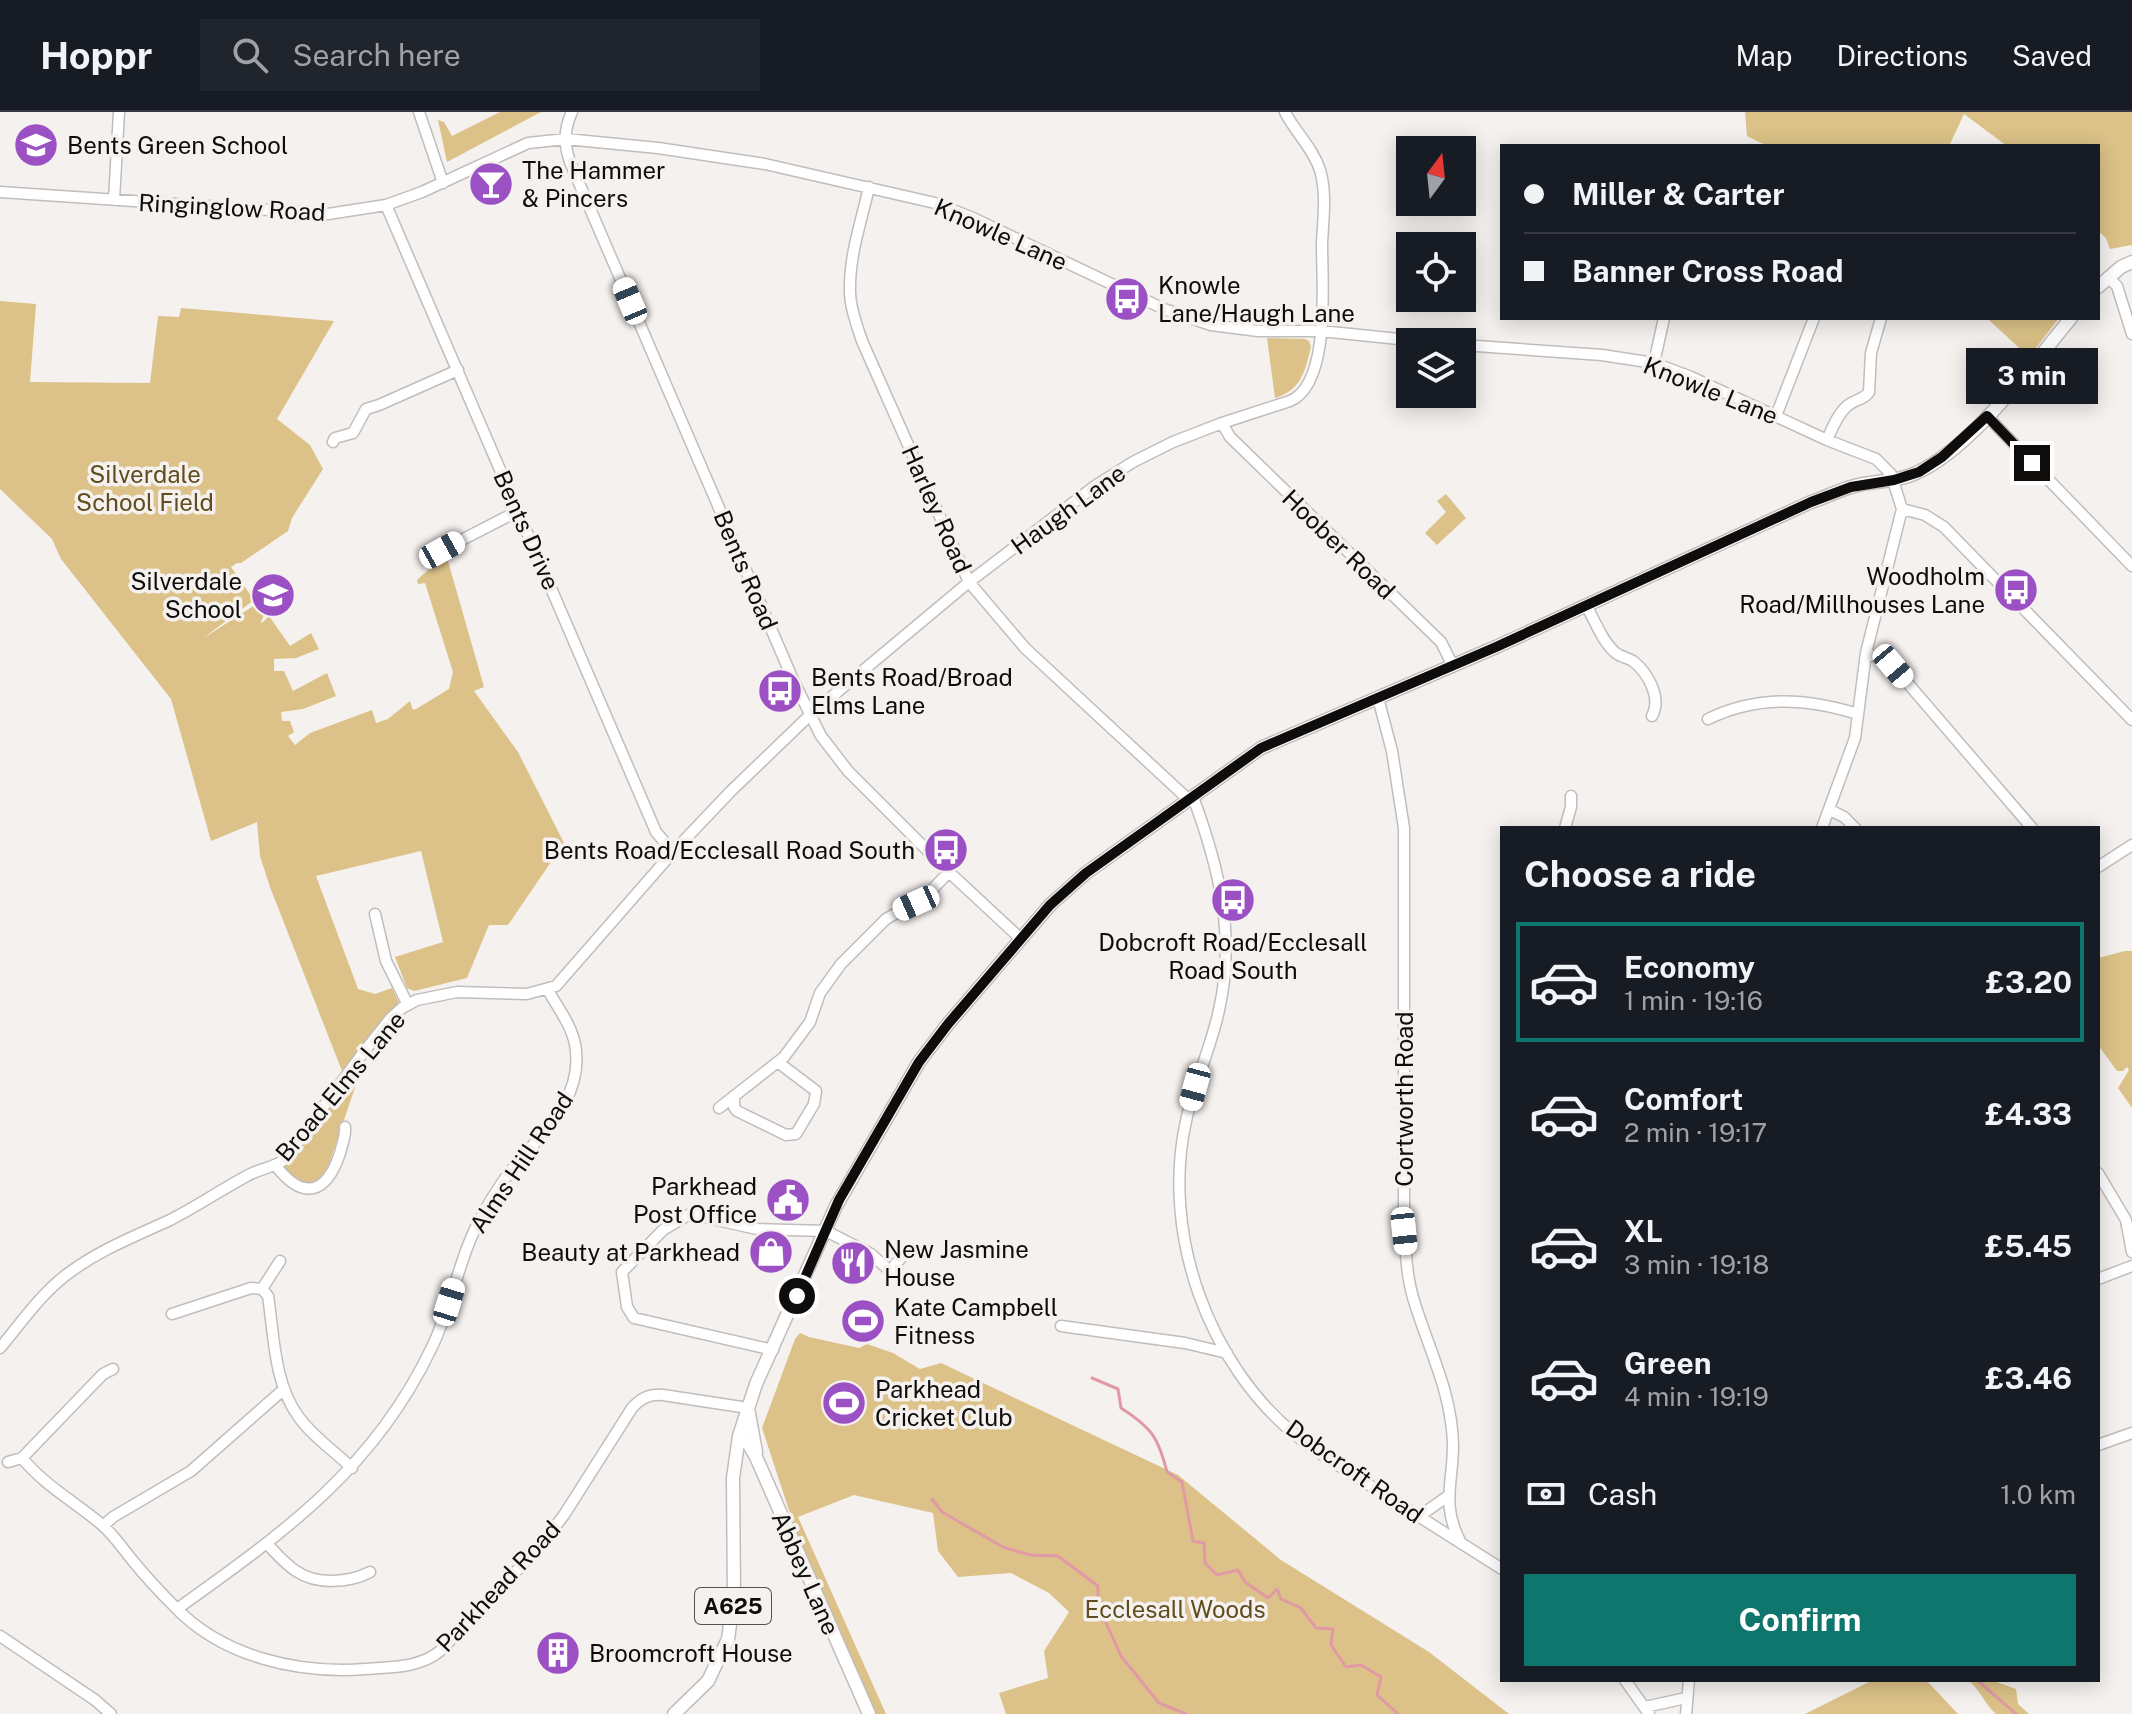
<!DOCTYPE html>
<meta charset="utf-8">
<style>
:root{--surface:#171b24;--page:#20242c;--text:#f1f3f6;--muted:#9ea1a6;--line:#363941;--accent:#0f766e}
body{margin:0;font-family:"Public Sans",sans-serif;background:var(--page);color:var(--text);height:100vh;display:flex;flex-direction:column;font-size:30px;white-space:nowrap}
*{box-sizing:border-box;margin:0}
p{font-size:26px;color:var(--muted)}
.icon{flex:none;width:44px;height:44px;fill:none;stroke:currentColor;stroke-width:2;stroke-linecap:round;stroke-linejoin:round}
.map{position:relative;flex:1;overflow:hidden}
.sheet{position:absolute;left:1500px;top:714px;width:600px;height:856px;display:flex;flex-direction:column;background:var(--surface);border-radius:0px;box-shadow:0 4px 20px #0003}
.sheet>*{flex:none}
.banner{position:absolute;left:1500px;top:32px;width:600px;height:176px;border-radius:0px;box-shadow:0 4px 20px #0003;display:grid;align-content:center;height:176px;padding:0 24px;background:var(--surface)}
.needle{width:52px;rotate:15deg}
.buttons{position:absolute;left:1396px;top:24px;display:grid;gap:16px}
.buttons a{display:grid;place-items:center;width:80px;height:80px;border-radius:0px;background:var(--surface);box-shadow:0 4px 20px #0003;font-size:40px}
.end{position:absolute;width:36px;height:36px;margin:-18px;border:10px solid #0e0d0c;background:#fff;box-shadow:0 0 0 4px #fff}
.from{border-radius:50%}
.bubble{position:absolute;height:56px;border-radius:0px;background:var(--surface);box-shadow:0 4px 20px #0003;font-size:26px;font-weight:700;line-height:56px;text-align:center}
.car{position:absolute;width:24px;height:48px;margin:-24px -12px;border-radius:10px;box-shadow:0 0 6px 2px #0007;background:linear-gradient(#fff 24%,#345 0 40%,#fff 0 76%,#345 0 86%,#fff 0)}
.banner b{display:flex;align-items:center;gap:28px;height:76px;font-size:30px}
.banner b+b{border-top:2px solid var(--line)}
.banner i{width:20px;height:20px;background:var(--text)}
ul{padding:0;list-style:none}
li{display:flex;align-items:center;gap:24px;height:120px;margin:0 16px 12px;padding:0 8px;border:4px solid transparent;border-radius:0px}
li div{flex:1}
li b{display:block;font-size:30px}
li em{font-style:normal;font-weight:700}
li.active{border-color:var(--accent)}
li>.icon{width:72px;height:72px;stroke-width:1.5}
h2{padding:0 24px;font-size:36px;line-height:96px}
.pay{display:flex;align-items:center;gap:20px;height:88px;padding:0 24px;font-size:30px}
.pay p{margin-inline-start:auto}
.primary-button{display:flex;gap:16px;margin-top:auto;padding:16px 24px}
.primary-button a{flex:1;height:92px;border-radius:0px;background:var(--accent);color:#fff;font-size:32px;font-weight:700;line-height:92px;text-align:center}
header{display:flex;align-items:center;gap:48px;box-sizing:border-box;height:112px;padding:0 40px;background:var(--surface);border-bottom:2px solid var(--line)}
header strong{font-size:38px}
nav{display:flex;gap:44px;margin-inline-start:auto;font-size:28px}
.search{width:560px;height:72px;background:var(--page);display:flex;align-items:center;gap:20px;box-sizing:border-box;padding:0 28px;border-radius:0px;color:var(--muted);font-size:30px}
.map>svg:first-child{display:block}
</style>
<header>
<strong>Hoppr</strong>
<div class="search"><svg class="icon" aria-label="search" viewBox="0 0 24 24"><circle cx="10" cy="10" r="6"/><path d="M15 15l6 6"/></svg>Search here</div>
<nav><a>Map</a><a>Directions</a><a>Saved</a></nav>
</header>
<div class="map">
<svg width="2132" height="1602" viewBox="0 0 2132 1602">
<rect width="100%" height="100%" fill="#f5f1ef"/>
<path fill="#dcc288" d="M500,0h41l-94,50 -9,-42 6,2 8,14z
M1745,0h387v133l-22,4 -4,-11 -8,-7v-85h-91l-43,-32 -15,32h-182l-20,-10z
M0,189l36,3 -6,78 120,1 8,-67 21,1 2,-9 153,13 -57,98 33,26 13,24 -31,49 -4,13 -47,32h-4l-6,4 23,33 -52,39 53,-34 9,10 -3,7 1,1 7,-7 21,30 21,-13 8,16 -23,9 -22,1v12h10l9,20 34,-18 9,23 -33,13 -22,3 1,9h8l4,11 -6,4 7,9 15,-12 62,-23 4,13 12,-4 22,-18 3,9 3,-1 33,-20 4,-17 -28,-89 -7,1 -1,-4 29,-26 38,133 -10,4 44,61 46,91 -56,82h-19l-22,53 -53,13 -7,-3 -12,-31 48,-15 -22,-91 -105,25 42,113 17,5 17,-6 7,15 -57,68 -72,-184 -10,-31 -3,-34 -46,19 -40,-142 -110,-140 -9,-20 -52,-50z
M1983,206h76l-30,39 -40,-37z
M1267,226l38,1 4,2 2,6c-6,25 -10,43 -36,51z
M1446,382l20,24 -29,27 -12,-12 21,-21 -9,-11z
M2125,839h7v157l-14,-20 11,-18 -2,-3 -4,4h-6l-19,-26v-87z
M365,946l-40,118 -10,7h-14l-16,-13 1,-8z
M800,1221l9,4 50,11 8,-4 26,9 27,16 21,-6 237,112 103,85 148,92 80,62h-503l-7,-21 49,-15 -4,-27 25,-39 -20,-19 -38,-20 -53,4 -20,-26 -5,-38 -79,-18 -56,22 88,197h-10l-67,-143 -47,-143 33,-89z
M1873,1568h53l32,34h-153z
M1967,1568h24l25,9 2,15 11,10h-33c-12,-10 -16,-26 -29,-34z"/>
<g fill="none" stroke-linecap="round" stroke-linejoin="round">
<path stroke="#e19aa5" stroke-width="3" d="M1092,1266l26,11 3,19c31,20 37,29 46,64l15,10 11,59 11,2 1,20 12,12 21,-5 7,12 23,16 9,-9 4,10 20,9 15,20 17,1 -2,16 15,22 15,-2 20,12 -4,18 21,19
M932,1387l10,13 61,35 27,8 28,1 40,30v19l23,51 38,47 27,11
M1977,1568l39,34"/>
<g stroke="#c1bdbc" stroke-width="13">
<path id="minor" d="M419,0l24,71
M572,0c-8,16 -8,33 -2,50l224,520 27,54 27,35 101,101 72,67
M869,75c-7,32 -19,66 -19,99 -1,18 6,37 12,55l107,241 56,66 164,152
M0,80l328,22 58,-9 36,-13 106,-49 38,-4 92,9 107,16 170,39 38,15 191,91 47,16 47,6h63l107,11
M114,88l5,-88
M386,93l270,627 17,20
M2108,165l9,9 15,48
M1462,233l140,10 52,8 37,14 136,63 49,19 15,15 11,35 -36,144 -11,85 -33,90
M1654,251l10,-45
M1776,304l38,-98
M1987,304l145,150
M1222,311l8,14 211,205 12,24
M1827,328c5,-11 10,-25 20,-34 8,-7 17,-6 22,-14l2,-39 10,-35
M333,330l2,-4 18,-5 13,-24 13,-4 79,-35
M1902,397l23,6 19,12 188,193
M442,438l76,-39
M1586,493c8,14 17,38 30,48 5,4 12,5 17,8 15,12 29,37 19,55
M1866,541l21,8 6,5 139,162
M1378,586l14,53 12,77v403c2,24 3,50 11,73 15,48 37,90 38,141 0,38 -12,59 7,96
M1708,607c50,-24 98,-21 150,-5
M1193,685c26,70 43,139 26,213 -8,38 -25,73 -33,111 -25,112 22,244 112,316 23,19 50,34 76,51 43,27 85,54 128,81
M1830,698l14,7 11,11
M1565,716l6,-21v-11
M2098,755l34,-22
M375,802l11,47 22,44
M734,986v9l3,4 49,24 10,-1 18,-30 2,-13 -37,-28
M719,996l65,-51 26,-35 10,-29 21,-29 45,-45 40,-23 23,-24
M276,1054c28,36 51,27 64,-13 2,-9 6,-17 5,-26
M2098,1061l28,47 6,32
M2098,1167l34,-13
M262,1177l18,-28
M172,1202l79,-26 11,1 6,7c6,39 6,87 30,120 14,20 36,35 54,52
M1061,1214l124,17 42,10
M0,1236c21,-25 40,-53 66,-73 33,-25 67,-38 104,-55 26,-13 49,-29 75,-43 12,-8 28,-9 39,-17l79,-107 27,-34 12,-11 15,-8 40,-8 70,2 29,-8 117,-134 58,-61 80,-77 158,-132 126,-96 38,-24 40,-20 49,-19 68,-22c41,-17 32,-119 32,-157 1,-24 5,-50 -2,-74 -7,-22 -25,-38 -35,-58
M773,1238l-139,-32 -7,-11 -5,-35 41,-42 27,-16 67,15 69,2 45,23 19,17 15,-18
M2098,1333l34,-12
M22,1346l81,-84 10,-5
M8,1350l14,-4c22,27 53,44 79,66 13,11 22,25 32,37 13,16 27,31 41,45 48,51 124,68 191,63 25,-2 55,-1 75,-18l102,-107 22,-29 68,-107c9,-10 17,-14 31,-13l85,13
M1415,1401h9l24,-17
M103,1414l10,-9 78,-46 92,-81
M267,1432c9,9 18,20 29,27 20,14 53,12 74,1
M177,1497c106,-76 196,-139 254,-260 21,-42 27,-89 49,-130 10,-18 20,-35 33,-51 30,-36 72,-71 62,-124 -4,-20 -18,-37 -27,-54
M0,1524l95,64 16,14
M1625,1568l24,34
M1645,1595l41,-9
M1686,1602l3,-34"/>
</g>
<g stroke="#c1bdbc" stroke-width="15">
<path id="major" d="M2098,175l23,-20 11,-5
M748,1296l8,44
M739,1324l9,7 8,14 113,257
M674,1602l34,-33 20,-42 6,-44 -1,-117 6,-42 17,-52 80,-178 83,-144 29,-38 102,-119 36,-32 175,-125 235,-101 315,-145c13,-4 26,-11 40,-15 21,-7 45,-4 65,-14 56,-25 116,-108 155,-155"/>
</g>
<use href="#minor" stroke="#fff" stroke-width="10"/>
<use href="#major" stroke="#fff" stroke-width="12"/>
</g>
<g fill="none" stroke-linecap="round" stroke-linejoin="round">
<path stroke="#0e0d0c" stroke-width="10" d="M797,1184l42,-96 80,-138 29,-38 102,-119 36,-32 175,-125 235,-101 315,-145 40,-15 43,-7 25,-8 23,-15 45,-41 45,47"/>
</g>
<defs>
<g id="school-disc" transform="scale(2.3)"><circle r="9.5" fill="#9b51c4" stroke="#f5f1ef"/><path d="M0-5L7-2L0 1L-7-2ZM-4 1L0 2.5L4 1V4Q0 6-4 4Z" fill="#fff"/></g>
<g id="bar-disc" transform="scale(2.3)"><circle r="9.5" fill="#9b51c4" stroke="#f5f1ef"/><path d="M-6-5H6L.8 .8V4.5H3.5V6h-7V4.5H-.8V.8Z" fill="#fff"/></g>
<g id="bus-disc" transform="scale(2.3)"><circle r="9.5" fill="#9b51c4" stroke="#f5f1ef"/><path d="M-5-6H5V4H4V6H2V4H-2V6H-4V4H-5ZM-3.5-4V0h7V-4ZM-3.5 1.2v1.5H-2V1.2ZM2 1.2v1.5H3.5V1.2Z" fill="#fff"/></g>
<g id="civic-disc" transform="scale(2.3)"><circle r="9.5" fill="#9b51c4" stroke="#f5f1ef"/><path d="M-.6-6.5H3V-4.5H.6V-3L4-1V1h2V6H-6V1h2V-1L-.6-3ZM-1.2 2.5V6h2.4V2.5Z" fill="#fff"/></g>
<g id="shop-disc" transform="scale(2.3)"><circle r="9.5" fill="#9b51c4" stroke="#f5f1ef"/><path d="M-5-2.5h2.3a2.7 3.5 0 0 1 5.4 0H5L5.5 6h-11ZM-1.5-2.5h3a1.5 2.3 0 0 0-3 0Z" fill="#fff"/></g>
<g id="restaurant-disc" transform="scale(2.3)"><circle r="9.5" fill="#9b51c4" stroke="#f5f1ef"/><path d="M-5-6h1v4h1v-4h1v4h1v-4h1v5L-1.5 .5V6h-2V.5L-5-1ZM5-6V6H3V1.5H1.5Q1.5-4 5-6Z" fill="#fff"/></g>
<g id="stadium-disc" transform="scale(2.3)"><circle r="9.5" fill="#9b51c4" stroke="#f5f1ef"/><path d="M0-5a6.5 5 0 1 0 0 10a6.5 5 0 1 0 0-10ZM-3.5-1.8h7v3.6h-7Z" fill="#fff"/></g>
<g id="building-disc" transform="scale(2.3)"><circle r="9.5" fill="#9b51c4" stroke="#f5f1ef"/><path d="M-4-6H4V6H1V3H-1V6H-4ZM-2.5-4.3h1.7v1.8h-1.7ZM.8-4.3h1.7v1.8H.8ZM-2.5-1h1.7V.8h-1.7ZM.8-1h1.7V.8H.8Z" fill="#fff"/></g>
</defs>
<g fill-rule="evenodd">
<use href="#school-disc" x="36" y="33"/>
<use href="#bar-disc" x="491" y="72"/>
<use href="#bus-disc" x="1127" y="187"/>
<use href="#bus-disc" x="2016" y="478"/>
<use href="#school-disc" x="273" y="483"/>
<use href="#bus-disc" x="780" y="579"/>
<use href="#bus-disc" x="946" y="738"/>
<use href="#bus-disc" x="1233" y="788"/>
<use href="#civic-disc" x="788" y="1088"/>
<use href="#shop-disc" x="771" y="1140"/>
<use href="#restaurant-disc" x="853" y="1151"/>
<use href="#stadium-disc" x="863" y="1209"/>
<use href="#stadium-disc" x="844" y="1291"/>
<use href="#building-disc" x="558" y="1541"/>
</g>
<g text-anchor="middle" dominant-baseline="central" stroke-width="7" stroke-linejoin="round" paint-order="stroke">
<rect fill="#f5f1ef" stroke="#535150" stroke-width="2" x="695" y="1476" width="76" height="36" rx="6"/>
<g font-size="22" font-weight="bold" fill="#0e0d0c">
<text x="733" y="1494">A625</text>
</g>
<g font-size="24" fill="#0e0d0c" stroke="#f5f1ef" text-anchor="start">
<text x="67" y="33">Bents Green School</text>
<text x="522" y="58">The Hammer<tspan x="522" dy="28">&amp; Pincers</tspan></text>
<text x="1158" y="173">Knowle<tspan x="1158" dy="28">Lane/Haugh Lane</tspan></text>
<text x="1985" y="464" text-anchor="end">Woodholm<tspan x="1985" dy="28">Road/Millhouses Lane</tspan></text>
<text x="242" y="469" text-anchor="end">Silverdale<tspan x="242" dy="28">School</tspan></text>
<text x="811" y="565">Bents Road/Broad<tspan x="811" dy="28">Elms Lane</tspan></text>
<text x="915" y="738" text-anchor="end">Bents Road/Ecclesall Road South</text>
<text x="1233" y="830" text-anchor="middle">Dobcroft Road/Ecclesall<tspan x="1233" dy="28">Road South</tspan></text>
<text x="757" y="1074" text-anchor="end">Parkhead<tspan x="757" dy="28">Post Office</tspan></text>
<text x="884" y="1137">New Jasmine<tspan x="884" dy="28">House</tspan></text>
<text x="740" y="1140" text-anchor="end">Beauty at Parkhead</text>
<text x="894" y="1195">Kate Campbell<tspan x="894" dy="28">Fitness</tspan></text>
<text x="875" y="1277">Parkhead<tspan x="875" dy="28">Cricket Club</tspan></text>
<text x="589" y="1541">Broomcroft House</text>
</g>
<g font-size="24" fill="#0e0d0c" stroke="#f5f1ef">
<text transform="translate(232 95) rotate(3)">Ringinglow Road</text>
<text transform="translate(1001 122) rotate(24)">Knowle Lane</text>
<text transform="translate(1711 278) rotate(22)">Knowle Lane</text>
<text transform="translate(937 397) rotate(66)">Harley Road</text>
<text transform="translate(1068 397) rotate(-36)">Haugh Lane</text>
<text transform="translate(527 418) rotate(66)">Bents Drive</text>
<text transform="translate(1339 432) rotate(44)">Hoober Road</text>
<text transform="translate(746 458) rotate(67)">Bents Road</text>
<text transform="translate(340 974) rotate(-50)">Broad Elms Lane</text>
<text transform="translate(1404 987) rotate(-90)">Cortworth Road</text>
<text transform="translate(521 1050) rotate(-56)">Alms Hill Road</text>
<text transform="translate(1355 1359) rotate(35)">Dobcroft Road</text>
<text transform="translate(806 1461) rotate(66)">Abbey Lane</text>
<text transform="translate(498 1474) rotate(-47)">Parkhead Road</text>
</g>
<g font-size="24" fill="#604c1e" stroke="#f5f1ef">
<text x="145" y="362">Silverdale<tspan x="145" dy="28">School Field</tspan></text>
<text x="1175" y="1497">Ecclesall Woods</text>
</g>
</g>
</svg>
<div class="buttons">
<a><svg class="needle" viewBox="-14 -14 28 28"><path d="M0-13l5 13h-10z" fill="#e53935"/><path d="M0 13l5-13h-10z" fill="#9ea1a6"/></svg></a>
<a><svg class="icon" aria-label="locate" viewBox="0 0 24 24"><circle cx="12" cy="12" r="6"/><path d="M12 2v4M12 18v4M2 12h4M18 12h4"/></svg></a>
<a><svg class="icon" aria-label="layers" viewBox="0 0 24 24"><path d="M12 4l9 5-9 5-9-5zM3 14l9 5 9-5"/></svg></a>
</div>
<i class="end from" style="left:797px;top:1184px"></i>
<i class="end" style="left:2032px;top:351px"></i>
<div class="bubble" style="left:1966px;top:236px;width:132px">3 min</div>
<i class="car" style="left:630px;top:189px;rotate:337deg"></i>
<i class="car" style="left:442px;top:438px;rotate:61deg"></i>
<i class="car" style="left:1893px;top:554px;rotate:140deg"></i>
<i class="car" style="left:916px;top:791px;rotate:246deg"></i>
<i class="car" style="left:1195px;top:975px;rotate:195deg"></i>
<i class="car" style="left:1404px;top:1119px;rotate:174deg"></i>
<i class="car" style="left:449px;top:1190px;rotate:17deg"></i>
<div class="banner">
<b><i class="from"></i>Miller &amp; Carter</b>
<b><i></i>Banner Cross Road</b>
</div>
<section class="sheet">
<h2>Choose a ride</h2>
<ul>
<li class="active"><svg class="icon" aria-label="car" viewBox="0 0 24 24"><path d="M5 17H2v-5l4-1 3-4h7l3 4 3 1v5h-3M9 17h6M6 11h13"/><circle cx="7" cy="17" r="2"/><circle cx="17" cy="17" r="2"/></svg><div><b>Economy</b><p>1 min · 19:16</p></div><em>£3.20</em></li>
<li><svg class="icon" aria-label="car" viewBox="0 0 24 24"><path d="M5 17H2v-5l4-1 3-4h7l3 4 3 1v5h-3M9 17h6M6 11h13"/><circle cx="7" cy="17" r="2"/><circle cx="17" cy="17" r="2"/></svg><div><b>Comfort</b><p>2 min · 19:17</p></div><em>£4.33</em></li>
<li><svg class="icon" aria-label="car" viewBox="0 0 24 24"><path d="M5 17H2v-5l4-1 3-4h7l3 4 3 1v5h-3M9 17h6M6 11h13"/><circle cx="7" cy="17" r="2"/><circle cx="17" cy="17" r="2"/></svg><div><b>XL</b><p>3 min · 19:18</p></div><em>£5.45</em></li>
<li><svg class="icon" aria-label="car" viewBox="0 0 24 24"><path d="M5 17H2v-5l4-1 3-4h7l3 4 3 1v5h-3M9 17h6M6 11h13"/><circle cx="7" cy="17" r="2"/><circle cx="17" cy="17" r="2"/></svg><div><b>Green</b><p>4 min · 19:19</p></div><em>£3.46</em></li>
</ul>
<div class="pay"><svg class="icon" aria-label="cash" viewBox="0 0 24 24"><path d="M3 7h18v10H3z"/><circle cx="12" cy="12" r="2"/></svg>Cash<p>1.0 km</p></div>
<div class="primary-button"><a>Confirm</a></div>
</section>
</div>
